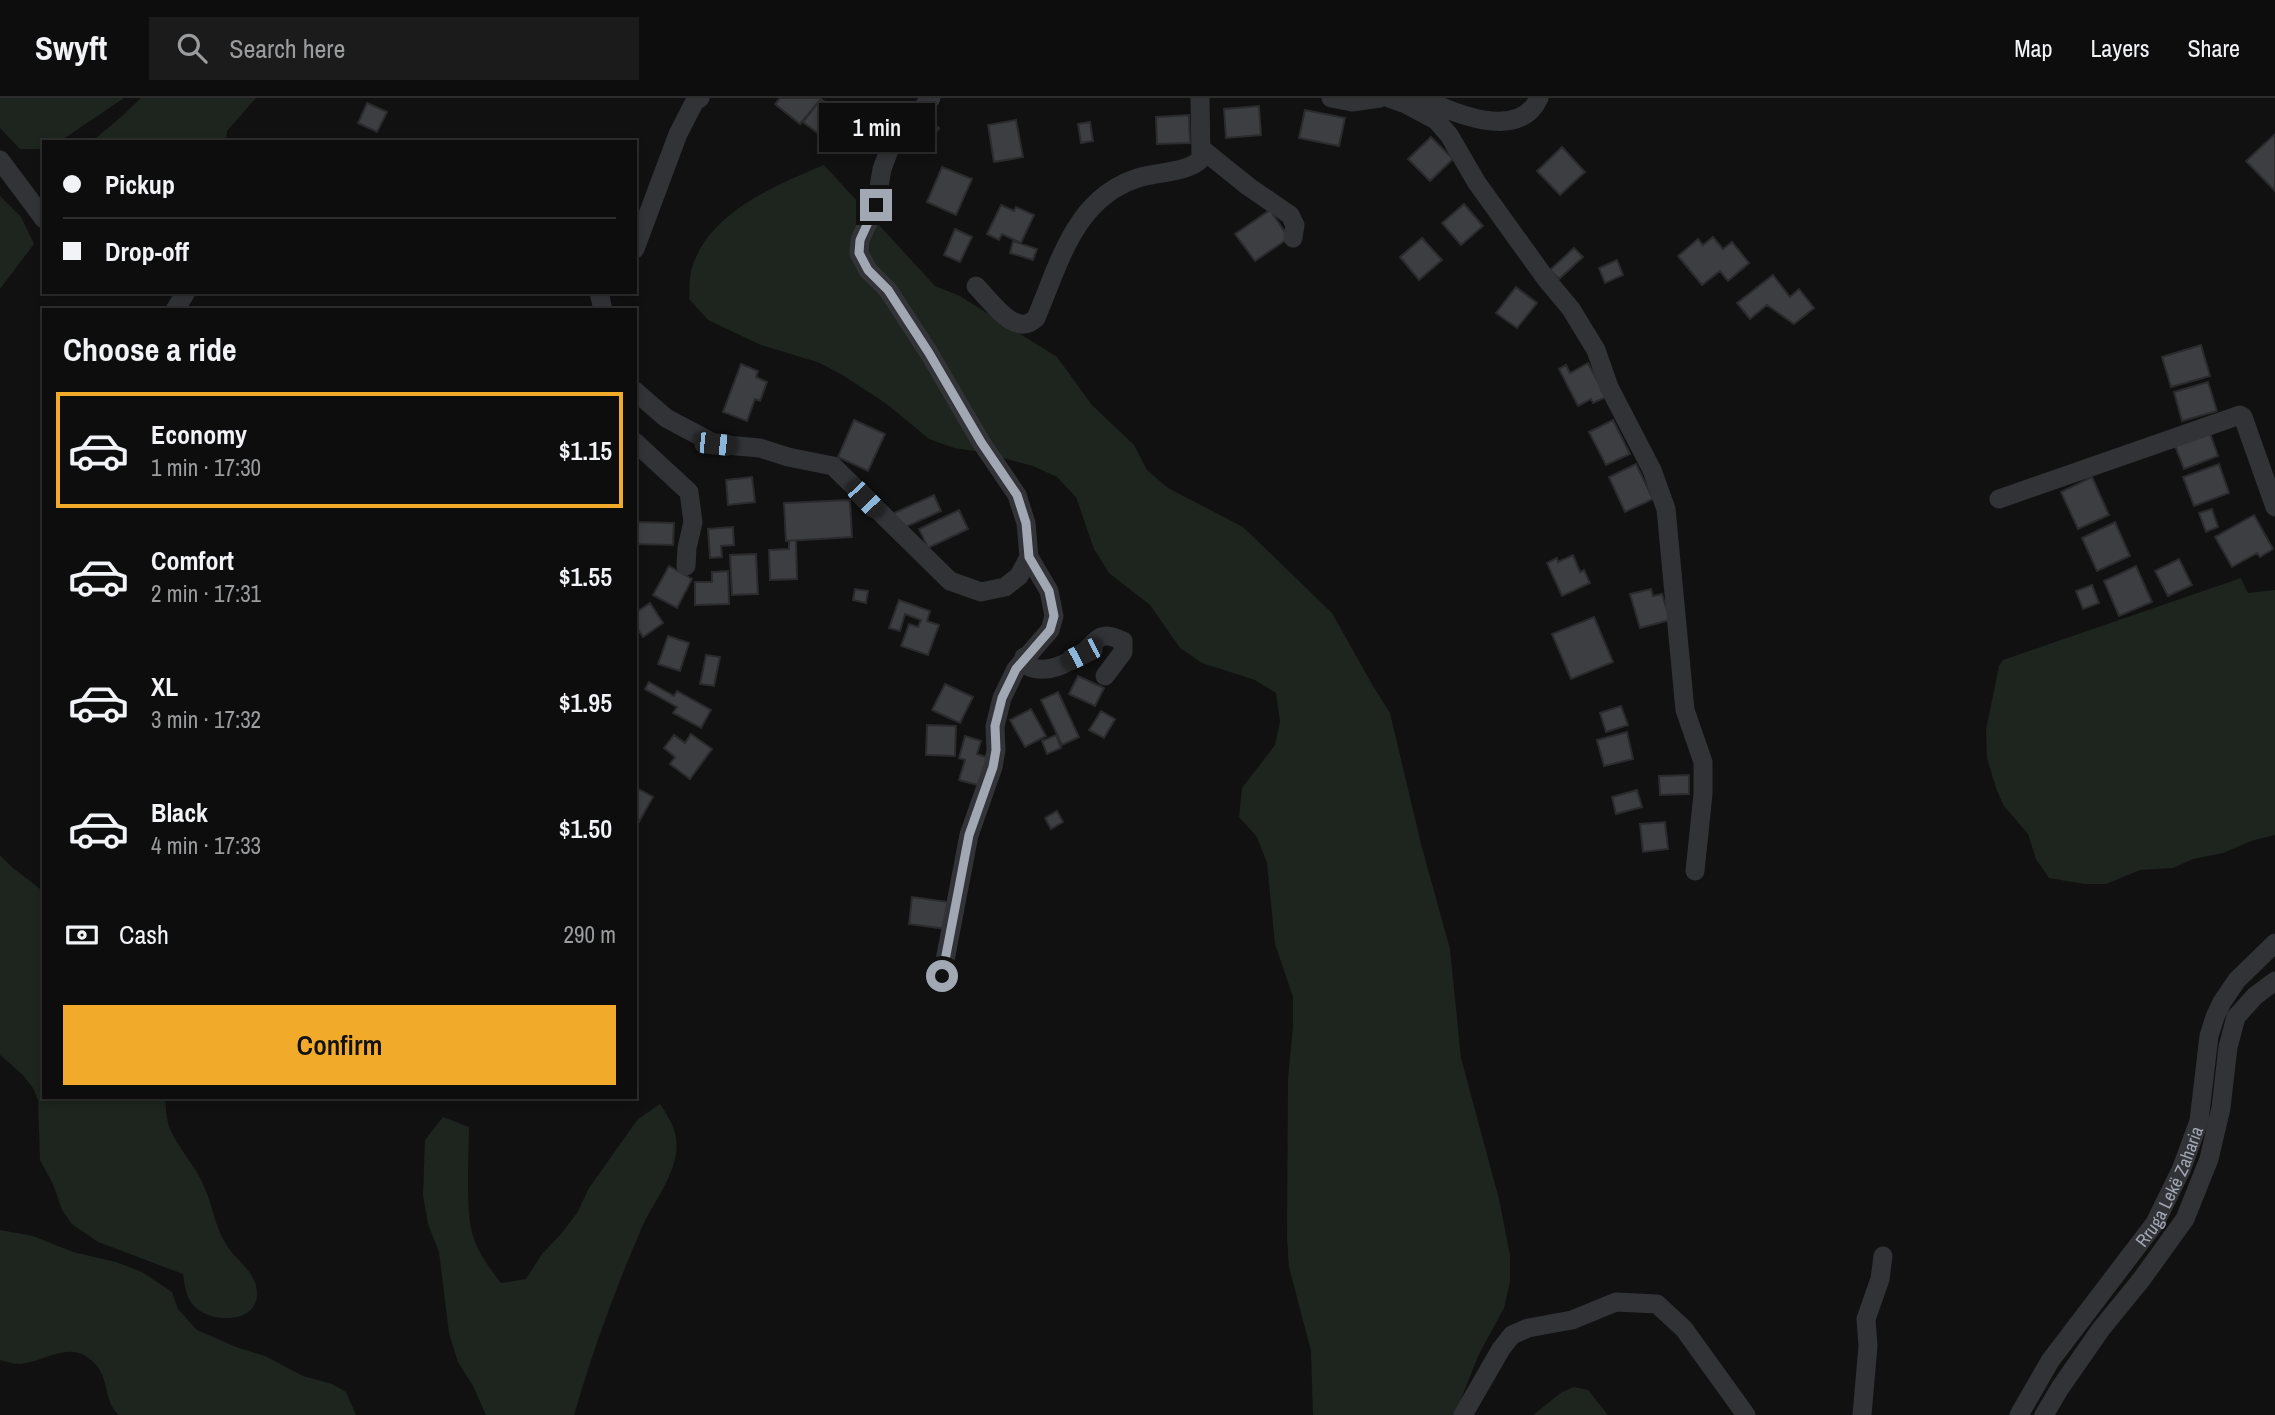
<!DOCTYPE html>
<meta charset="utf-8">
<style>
:root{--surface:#0d0d0e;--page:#1b1b1c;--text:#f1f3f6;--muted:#9a9c9e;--line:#2d2d2e;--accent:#f1aa2a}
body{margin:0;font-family:"Archivo Narrow",sans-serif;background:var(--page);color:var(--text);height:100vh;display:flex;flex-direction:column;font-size:26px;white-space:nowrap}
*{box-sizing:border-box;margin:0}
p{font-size:23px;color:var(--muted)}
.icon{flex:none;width:38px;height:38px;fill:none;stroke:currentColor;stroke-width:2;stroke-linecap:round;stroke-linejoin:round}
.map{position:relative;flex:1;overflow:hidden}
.drawer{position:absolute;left:42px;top:210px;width:595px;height:791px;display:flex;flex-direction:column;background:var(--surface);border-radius:0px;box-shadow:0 4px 10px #0003,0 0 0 2px var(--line)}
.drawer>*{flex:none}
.hud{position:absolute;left:42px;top:42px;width:595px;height:154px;border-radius:0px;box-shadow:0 4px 10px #0003,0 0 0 2px var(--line);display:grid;align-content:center;height:154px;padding:0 21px;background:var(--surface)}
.end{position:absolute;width:32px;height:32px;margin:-16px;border:9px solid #a2a8b3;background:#111;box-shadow:0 0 0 4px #111}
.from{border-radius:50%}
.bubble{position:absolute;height:49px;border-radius:0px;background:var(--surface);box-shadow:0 4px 10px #0003,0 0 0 2px var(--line);font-size:23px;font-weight:600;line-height:49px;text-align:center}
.car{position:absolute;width:21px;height:42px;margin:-21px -10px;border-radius:9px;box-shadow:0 0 5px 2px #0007;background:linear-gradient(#222 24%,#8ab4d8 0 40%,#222 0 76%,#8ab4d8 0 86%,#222 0)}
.hud b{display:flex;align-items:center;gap:24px;height:66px;font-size:26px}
.hud b+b{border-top:2px solid var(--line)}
.hud i{width:18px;height:18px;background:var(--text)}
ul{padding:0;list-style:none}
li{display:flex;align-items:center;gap:21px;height:116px;margin:0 14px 10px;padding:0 7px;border:4px solid transparent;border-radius:0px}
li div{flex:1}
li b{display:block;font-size:26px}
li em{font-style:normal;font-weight:600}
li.current{border-color:var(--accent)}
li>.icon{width:63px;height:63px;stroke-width:1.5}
h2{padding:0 21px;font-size:32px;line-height:84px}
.pay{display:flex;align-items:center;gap:18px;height:77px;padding:0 21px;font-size:26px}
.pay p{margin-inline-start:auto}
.button{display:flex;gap:14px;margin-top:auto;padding:14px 21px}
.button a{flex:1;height:80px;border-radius:0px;background:var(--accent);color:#111;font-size:28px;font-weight:600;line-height:80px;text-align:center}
header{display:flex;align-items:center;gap:42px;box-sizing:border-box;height:98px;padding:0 35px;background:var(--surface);border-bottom:2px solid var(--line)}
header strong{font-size:33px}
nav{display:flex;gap:38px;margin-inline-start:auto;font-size:24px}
.search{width:490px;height:63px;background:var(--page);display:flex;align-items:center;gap:18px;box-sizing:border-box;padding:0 24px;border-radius:0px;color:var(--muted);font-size:26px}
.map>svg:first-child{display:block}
</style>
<header>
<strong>Swyft</strong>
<div class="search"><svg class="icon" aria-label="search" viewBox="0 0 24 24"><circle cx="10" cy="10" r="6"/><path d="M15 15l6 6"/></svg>Search here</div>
<nav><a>Map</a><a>Layers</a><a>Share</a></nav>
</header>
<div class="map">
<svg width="2275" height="1317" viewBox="0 0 2275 1317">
<rect width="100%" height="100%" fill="#111112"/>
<path fill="#1d251e" d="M0,0h124l-65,44h-15v7h-24l-20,-21z
M141,0h115l-29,33 -1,11h-135l29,-24z
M824,67l111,121 25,10 97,61 35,48 42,40 13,25 21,18 75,39 89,86 41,73 17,27 31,131 29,105 11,109 38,141 11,56v27l-6,26 -26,48 -23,59h-142l-2,-64 -22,-84 -2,-29 1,-160 5,-52v-29l-18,-53 -8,-81 -10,-26 -18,-20 3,-29 33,-43 5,-24 -4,-28 -21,-13 -53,-17 -22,-15 -30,-43 -41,-32 -15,-24 -18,-52 -19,-20 -24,-11 -52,-14 -27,-4 -25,-9 -41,-34 -44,-29 -24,-13 -59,-18 -53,-25 -19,-21c1,-9 0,-19 2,-28 16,-58 83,-85 133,-106z
M0,98l21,21 13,27 -34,45z
M2241,480l7,15 27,-3v245l-24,6 -28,12 -30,6 -20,9 -33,2 -34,14h-22l-35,-6 -13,-19 -8,-25 -24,-28 -7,-15 -10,-33 -1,-28 13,-64 4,-6z
M0,757l13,13 31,24v205h121c1,11 1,21 5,32 9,21 27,38 35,60 8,18 10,38 21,55 9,16 30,27 31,48 2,31 -43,32 -61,16 -10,-9 -11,-21 -13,-34l-85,-32 -26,-18 -10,-14 -9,-26 -13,-24 -2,-60 -5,-12 -10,-13 -23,-20z
M660,1006c11,17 19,29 16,50 -4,27 -26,53 -36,78 -26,60 -48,121 -66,183h-88l-13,-29 -15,-24 -9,-29 -10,-81 -11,-28 -5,-29 2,-55 18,-23 26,10c0,28 -4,83 4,109 5,17 18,34 28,47l25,-4 16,-25 19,-20 16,-21 12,-25 49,-69z
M0,1132l33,6 40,16 43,10 26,10 30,20 6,17 19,21 39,17 29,9 38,20 29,8 14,8 10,23h-237c-15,-13 -10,-34 -22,-49 -25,-29 -48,-5 -76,-2 -7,0 -14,-2 -21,-4z
M1574,1289l14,3 20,25h-75l29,-23z"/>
<path fill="#3d3e42" stroke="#2b2b2e" stroke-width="2" d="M780,0h40l1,1 -21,25 -25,-20z
M821,1l32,24 -18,23 -32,-24z
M367,5l20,9 -10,20 -19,-9z
M1259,8l2,29 -35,3 -2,-29z
M1305,12l40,8 -6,28 -40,-8z
M1189,17l1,28 -33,1 -1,-27z
M1016,22l7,37 -29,5 -6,-37z
M928,23l11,7 -18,25 -10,-7z
M1090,24l3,19 -12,2 -3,-19z
M2275,36v57l-29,-30z
M1431,39l22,22 -23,22 -22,-22z
M1562,49l23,25 -25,23 -23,-24z
M942,69l30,12 -16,36 -29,-13z
M1464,106l19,22 -22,19 -19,-22z
M1001,107l13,6 2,-4 18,8 -13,28 -19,-9 -3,6 -12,-6z
M1270,112l19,28 -34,23 -20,-27z
M955,131l17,8 -12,25 -16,-7z
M1713,139l10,12 9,-7 17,21 -21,18 -8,-10 -18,14 -24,-29 20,-17 5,6z
M1422,140l20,22 -23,20 -19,-23z
M1013,143l24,8 -4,11 -23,-7z
M1574,150l9,9 -24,22 -9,-9z
M1617,162l6,15 -18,8 -6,-15z
M1773,177l17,22 9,-8 15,19 -20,16 -27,-19 -17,14 -13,-16z
M1516,189l21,16 -20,25 -21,-15z
M2201,247l9,31 -39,11 -9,-30z
M1588,265l18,34 -13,6 -2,-4 -13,7 -19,-37 7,-4 4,8z
M741,266l17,7 -2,6 11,5 -7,19 -5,-2 -8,22 -24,-9z
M2208,284l9,29 -35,10 -8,-29z
M854,322l31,14 -17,37 -30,-14z
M1613,322l17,34 -24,11 -17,-33z
M2209,332l9,26 -34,13 -10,-26z
M1636,366l17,35 -28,13 -16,-35z
M2219,366l10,29 -35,13 -11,-29z
M752,379l3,25 -27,3 -2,-25z
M2092,379l17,38 -31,14 -17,-37z
M934,397l7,16 -40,18 -7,-16z
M850,402l2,37 -66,4 -2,-38z
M2212,411l6,18 -12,5 -7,-19z
M959,412l9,19 -40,19 -9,-19z
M2254,417l19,34 -13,8 -3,-4 -25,14 -17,-30z
M638,424l36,1 -1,22 -36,-1z
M2115,424l15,34 -33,15 -15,-33z
M733,429l1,18 -13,1 1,11 -12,1 -2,-29z
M789,443h7l1,38 -27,1 -1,-30 20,-1z
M756,456l2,40 -26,1 -2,-40z
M1573,457l7,17 4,-2 6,13 -28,13 -15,-33 10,-5 1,4z
M2179,461l13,26 -24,11 -13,-25z
M669,468l23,13 -15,29 -24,-13z
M2136,468l16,36 -33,14 -15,-35z
M728,473l1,33 -34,1v-23h17v-10z
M2092,487l7,18 -16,6 -7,-18z
M855,491l13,2 -2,12 -13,-3z
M1651,491l2,7 9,-2 8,26 -30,8 -10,-34z
M899,502l31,11 -3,10 12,4 -11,30 -27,-9 8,-22 9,3 3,-7 -16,-6 -5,17 -11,-3z
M650,505l13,20 -20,14 -8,-12v-12z
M1594,519l19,45 -42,17 -19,-45z
M668,538l21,7 -9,28 -22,-7z
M706,557l14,2 -6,29 -14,-2z
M1078,578l26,12 -9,18 -26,-12z
M649,584l25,14 3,-5 34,19 -10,18 -28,-15 4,-6 -32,-18z
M945,586l28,13 -13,26 -28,-13z
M1058,594l21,45 -17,8 -21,-45z
M1621,608l7,19 -22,7 -6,-19z
M1031,611l15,27 -21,11 -15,-27z
M1101,613l14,8 -11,19 -15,-8z
M927,627l29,1 -1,30 -29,-1z
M1627,634l6,27 -29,7 -7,-26z
M691,636l21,15 -22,30 -20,-15 5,-7 -11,-9 10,-13 11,8z
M1056,637l5,13 -14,6 -5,-13z
M965,638l16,5 -4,13 12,4 -8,28 -22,-6 6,-20 -6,-2z
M1689,677v19l-29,1 -1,-19z
M635,689l18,10 -17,30 -1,-1z
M1637,692l5,17 -26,7 -4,-17z
M1057,713l6,11 -12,7 -6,-11z
M1665,724l3,27 -25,3 -3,-28z
M912,799l37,5 -3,27 -37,-5z"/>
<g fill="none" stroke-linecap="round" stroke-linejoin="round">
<g stroke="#323337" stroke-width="19">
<path d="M1331,0l21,4 28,-4"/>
<path d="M1389,0l17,6 30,16 13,15 28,48 69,96 25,30 25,41 13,37 43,83 14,39 19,201 18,52v32l-8,77"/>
<path d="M1422,0c31,15 97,44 117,0"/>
<path d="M1203,52l46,37 41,28 5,10 -2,13"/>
<path d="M0,62l44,59"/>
<path d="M635,151l43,-115 17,-33 5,-3"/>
<path d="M976,188c15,15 40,53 60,32 24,-56 39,-122 105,-141 18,-5 48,-5 60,-18l-1,-61"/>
<path d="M599,194l4,18"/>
<path d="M175,212l11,-18"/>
<path d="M635,293l31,27 49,26 45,4 28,9 45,9 117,115 31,11 24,-5 14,-11 10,-19 -3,-34 -9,-28 -36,-53 -52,-89 -41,-63 -20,-20 -9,-17 1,-13 16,-35 6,-36 9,-24 40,-47"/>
<path d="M635,344l54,50 4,30 -6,26 -1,18"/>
<path d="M1999,401l241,-84 3,2 32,90"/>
<path d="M1024,559l2,8c19,11 41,-1 58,-13 5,-4 11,-12 17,-15 8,-3 14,1 22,4v11l-18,24"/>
<path d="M942,878l27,-141 24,-68 3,-17 -1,-24 7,-28 14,-29 34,-39 4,-14 -5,-25 -20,-34"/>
<path d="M1463,1317l38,-66 11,-14 16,-7 44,-8 44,-18 41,2 27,25 62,86"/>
<path d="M1862,1317l6,-69 -2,-27 14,-40 3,-23"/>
<path id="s1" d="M2019,1317l31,-54 105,-138 26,-53 18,-49 10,-85 6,-19 7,-15 15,-22 38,-37"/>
<path d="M2044,1317l16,-27 41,-59 40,-49 44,-61 24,-60 12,-51 7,-61 8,-30 19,-21 20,-15"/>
</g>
</g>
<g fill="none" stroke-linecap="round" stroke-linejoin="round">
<path stroke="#a2a8b3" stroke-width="9" d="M876,107l-16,35 -1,13 9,17 20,20 41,63 52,89 36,53 9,28 3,34 20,34 5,25 -4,14 -34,39 -14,29 -7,28 1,24 -3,17 -24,68 -27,141"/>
</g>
<g text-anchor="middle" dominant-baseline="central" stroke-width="7" stroke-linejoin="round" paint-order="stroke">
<g font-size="18" fill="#a2a8b3" stroke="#0c0c0d">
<text stroke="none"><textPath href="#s1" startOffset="275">Rruga Lekë Zaharia</textPath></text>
</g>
</g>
</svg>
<i class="end from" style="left:942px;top:878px"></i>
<i class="end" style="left:876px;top:107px"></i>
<div class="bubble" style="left:819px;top:5px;width:116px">1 min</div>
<i class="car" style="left:715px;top:346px;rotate:96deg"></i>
<i class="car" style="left:865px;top:401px;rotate:136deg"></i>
<i class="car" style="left:1082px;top:556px;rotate:243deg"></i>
<div class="hud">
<b><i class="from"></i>Pickup</b>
<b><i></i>Drop-off</b>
</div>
<section class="drawer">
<h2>Choose a ride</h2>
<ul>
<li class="current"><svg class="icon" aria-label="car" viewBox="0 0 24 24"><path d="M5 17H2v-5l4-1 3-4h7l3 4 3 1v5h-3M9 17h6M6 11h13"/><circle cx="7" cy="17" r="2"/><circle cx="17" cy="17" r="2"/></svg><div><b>Economy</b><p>1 min · 17:30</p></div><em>$1.15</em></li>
<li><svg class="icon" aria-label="car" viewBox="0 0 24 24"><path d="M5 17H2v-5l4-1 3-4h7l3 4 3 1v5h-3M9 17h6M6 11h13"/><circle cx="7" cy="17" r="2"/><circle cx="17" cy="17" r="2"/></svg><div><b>Comfort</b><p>2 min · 17:31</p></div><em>$1.55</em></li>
<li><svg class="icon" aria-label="car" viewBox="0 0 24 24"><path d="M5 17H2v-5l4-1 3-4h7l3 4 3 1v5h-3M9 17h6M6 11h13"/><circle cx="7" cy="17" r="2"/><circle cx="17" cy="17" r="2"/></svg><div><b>XL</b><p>3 min · 17:32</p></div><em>$1.95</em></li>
<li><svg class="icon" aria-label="car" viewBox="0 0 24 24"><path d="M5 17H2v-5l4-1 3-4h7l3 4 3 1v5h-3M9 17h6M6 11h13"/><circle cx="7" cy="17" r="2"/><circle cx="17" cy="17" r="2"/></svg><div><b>Black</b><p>4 min · 17:33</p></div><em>$1.50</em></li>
</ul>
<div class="pay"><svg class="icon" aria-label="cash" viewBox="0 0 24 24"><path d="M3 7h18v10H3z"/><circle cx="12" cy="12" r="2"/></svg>Cash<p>290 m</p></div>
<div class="button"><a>Confirm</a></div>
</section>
</div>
